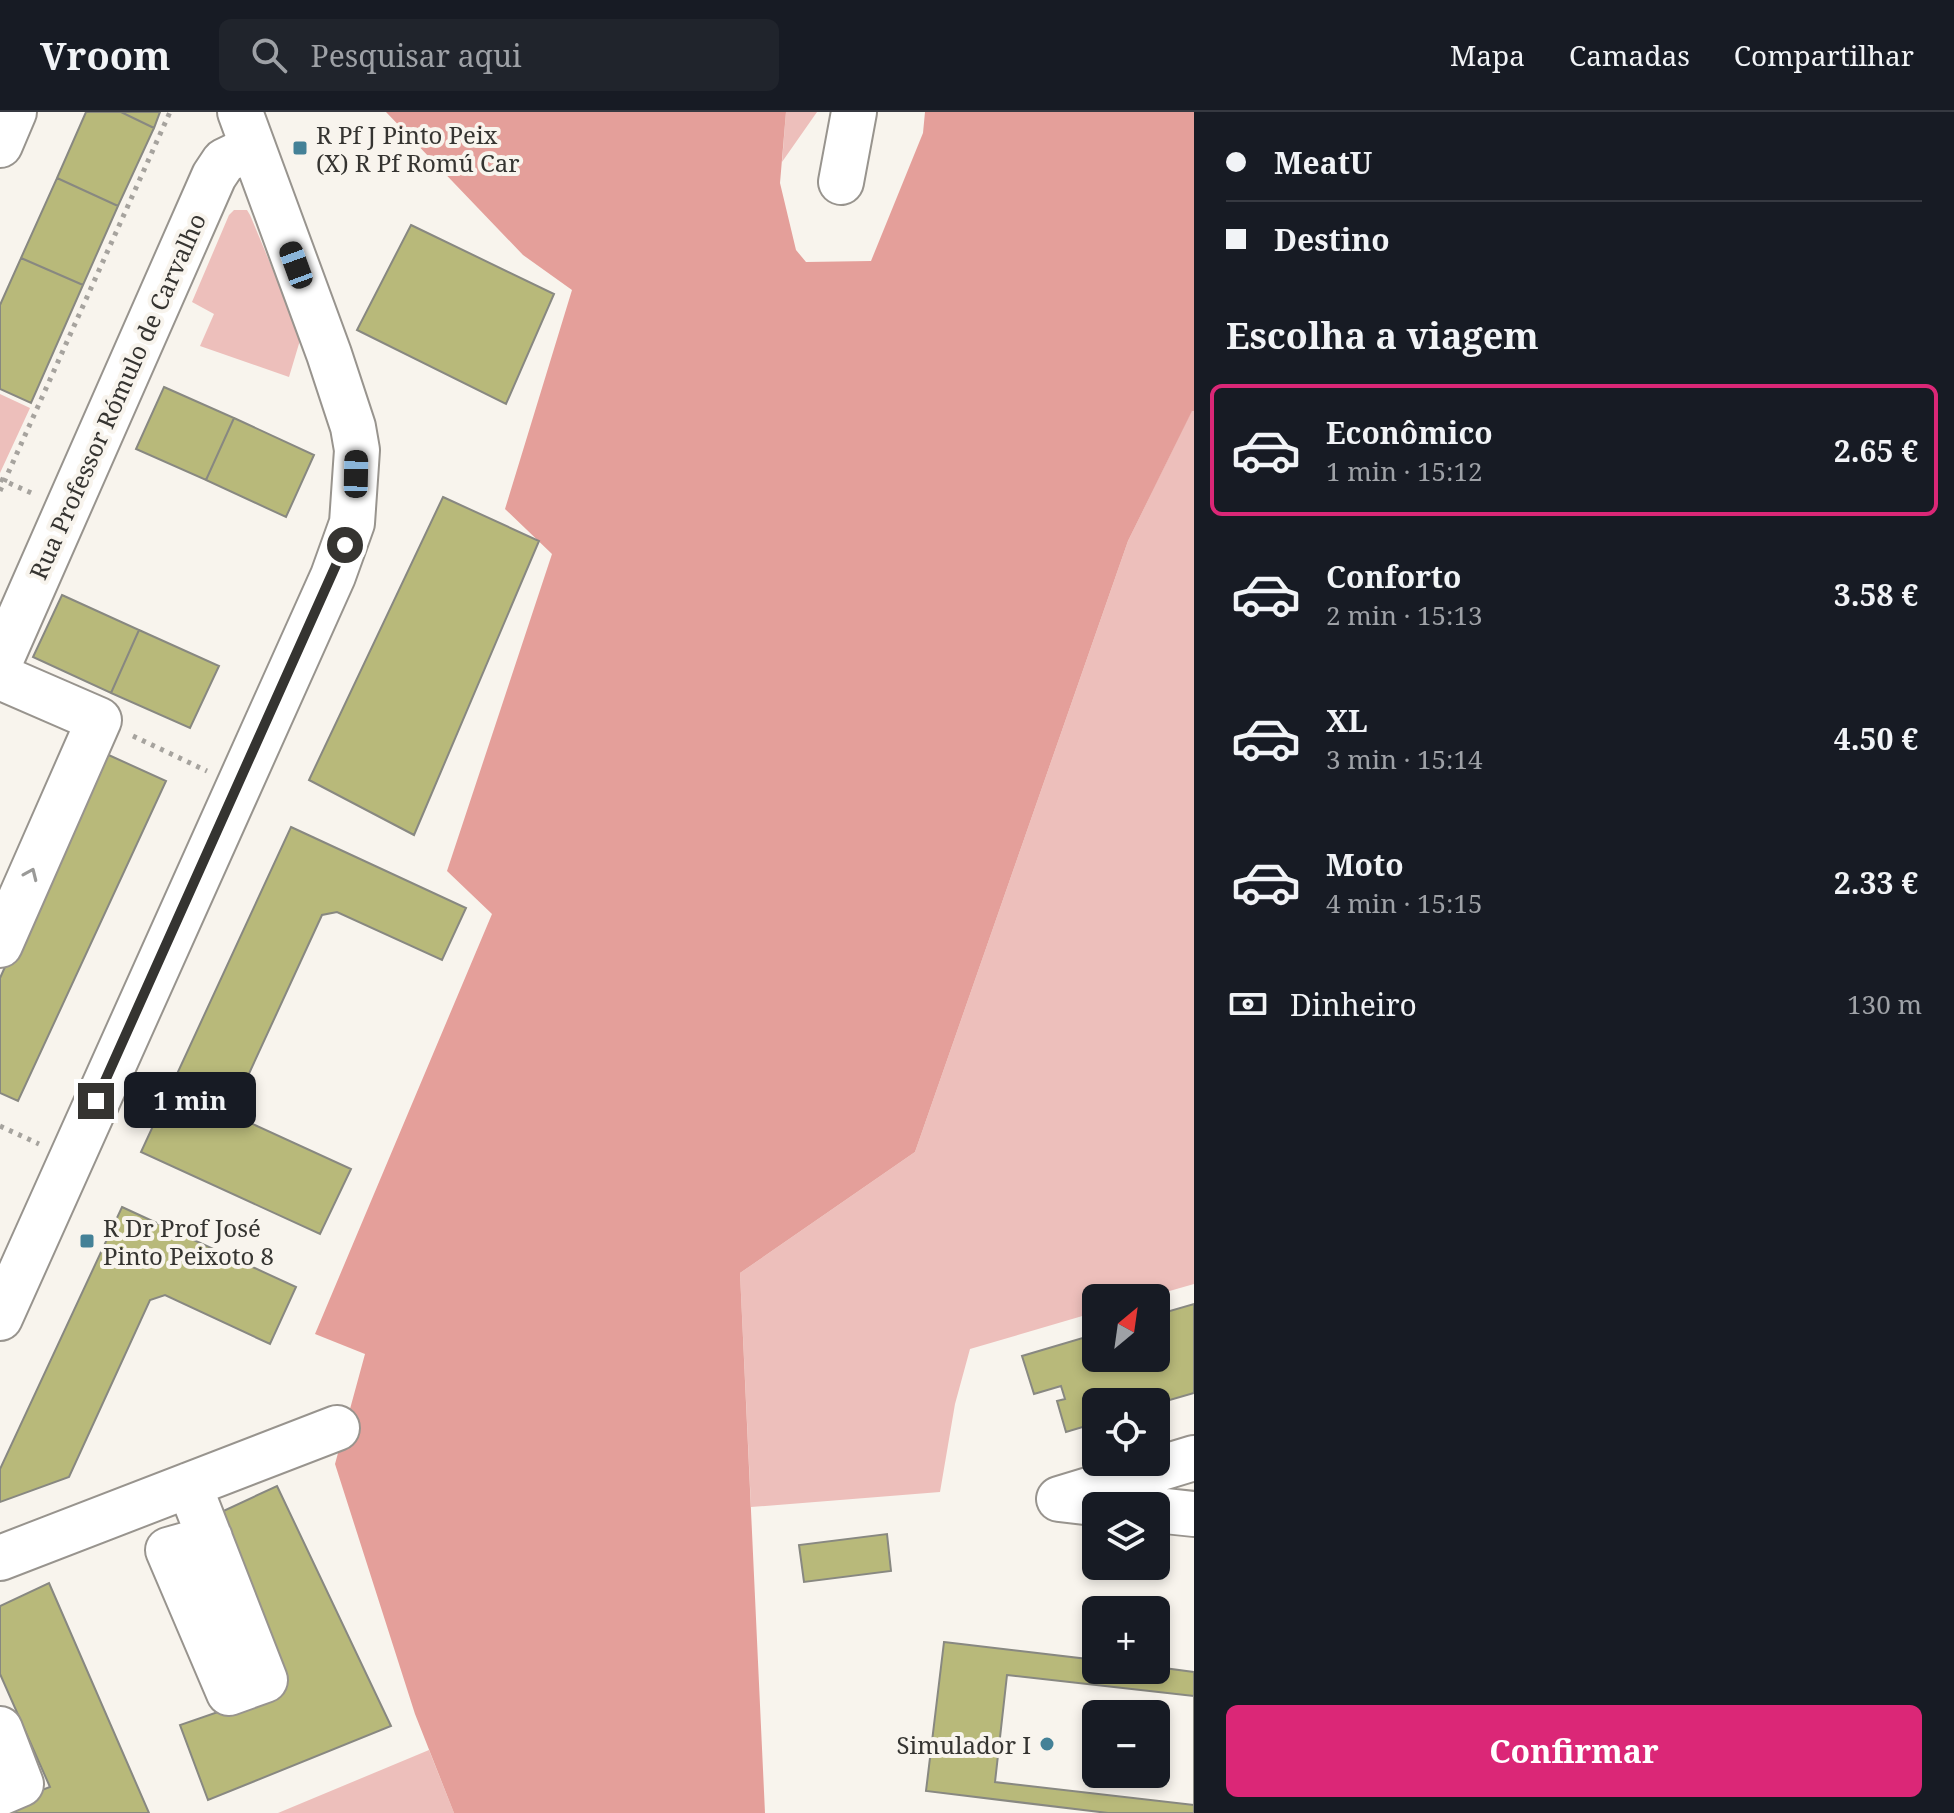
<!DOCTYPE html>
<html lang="pt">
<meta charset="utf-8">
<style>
:root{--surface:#171b24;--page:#20242c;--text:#f1f3f6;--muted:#9ea1a6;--line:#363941;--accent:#db2777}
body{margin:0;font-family:"Noto Serif",serif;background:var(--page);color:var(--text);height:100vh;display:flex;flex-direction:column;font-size:30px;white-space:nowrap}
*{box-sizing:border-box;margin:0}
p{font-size:26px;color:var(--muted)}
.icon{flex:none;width:44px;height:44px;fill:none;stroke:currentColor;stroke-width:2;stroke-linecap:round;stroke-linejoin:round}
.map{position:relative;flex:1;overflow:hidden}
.sheet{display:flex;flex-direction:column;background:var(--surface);width:760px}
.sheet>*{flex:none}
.hud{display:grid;align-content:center;height:176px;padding:0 32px;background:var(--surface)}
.needle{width:52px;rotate:29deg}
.fabs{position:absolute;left:1082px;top:1172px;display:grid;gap:16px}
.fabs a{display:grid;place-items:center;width:88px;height:88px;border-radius:12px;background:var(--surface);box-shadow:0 4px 12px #0003;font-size:40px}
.end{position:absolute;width:36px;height:36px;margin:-18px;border:10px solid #353431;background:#fff;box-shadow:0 0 0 4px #fff}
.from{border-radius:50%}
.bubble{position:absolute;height:56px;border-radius:12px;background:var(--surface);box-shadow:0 4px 12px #0003;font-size:26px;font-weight:700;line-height:56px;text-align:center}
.car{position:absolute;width:24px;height:48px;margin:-24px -12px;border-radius:10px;box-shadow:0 0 6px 2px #0007;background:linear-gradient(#222 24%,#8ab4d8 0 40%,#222 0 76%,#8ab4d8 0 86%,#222 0)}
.hud b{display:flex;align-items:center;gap:28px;height:76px;font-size:30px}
.hud b+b{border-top:2px solid var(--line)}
.hud i{width:20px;height:20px;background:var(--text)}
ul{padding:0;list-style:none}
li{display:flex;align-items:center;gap:24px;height:132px;margin:0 16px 12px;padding:0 16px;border:4px solid transparent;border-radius:12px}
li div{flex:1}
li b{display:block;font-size:30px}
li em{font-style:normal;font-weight:700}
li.current{border-color:var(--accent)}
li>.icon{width:72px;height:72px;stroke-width:1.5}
h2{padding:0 32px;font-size:36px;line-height:96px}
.pay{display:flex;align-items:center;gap:20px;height:88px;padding:0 32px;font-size:30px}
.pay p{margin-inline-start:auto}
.primary-button{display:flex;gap:16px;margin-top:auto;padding:16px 32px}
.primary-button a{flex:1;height:92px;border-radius:12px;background:var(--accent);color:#fff;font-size:32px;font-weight:700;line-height:92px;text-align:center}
header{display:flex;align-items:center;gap:48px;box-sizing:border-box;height:112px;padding:0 40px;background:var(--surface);border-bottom:2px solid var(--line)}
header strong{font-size:38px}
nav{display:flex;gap:44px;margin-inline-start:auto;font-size:28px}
.search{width:560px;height:72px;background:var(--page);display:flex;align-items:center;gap:20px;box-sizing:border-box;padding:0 28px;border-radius:12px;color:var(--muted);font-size:30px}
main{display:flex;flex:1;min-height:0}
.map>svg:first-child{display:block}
</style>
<header>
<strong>Vroom</strong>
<div class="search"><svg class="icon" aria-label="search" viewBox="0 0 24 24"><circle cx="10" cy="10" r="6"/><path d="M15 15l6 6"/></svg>Pesquisar aqui</div>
<nav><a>Mapa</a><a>Camadas</a><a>Compartilhar</a></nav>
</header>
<main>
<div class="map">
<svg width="1194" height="1701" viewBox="0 0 1194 1701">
<rect width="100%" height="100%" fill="#f8f4ed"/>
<path fill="#edbfbb" d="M786,0h31l-35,50z
M234,98h13l3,5 51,122 -12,40 -89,-31 14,-32 -22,-12 37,-87z
M0,282l30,14 -30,65z
M1192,298l2,1v873l-49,14h-49v14l-126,37 -15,55 -15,88 -189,15 -11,-234 175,-121 213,-611z
M429,1638l25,63h-176z"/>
<path fill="#e49f9a" d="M386,0h400l-6,71 16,67 10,12 65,-1 52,-128 2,-21h269v299h-2l-64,130 -213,611 -175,121 25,540h-311l-39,-99 -80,-250 30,-110 -50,-20 177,-420 -45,-43 105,-317 -47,-45 67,-219 -49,-35z"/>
<path fill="#b8b97a" stroke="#888881" stroke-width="2" fill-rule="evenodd" d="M86,0h35l33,16 -36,78 -61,-28z
M121,0h39l-6,16z
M57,66l61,28 -35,79 -62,-27z
M411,113l143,69 -48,110 -149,-74z
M21,146l62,27 -52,118 -31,-14v-84z
M164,275l70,31 -28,62 -70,-31z
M234,306l80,37 -28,62 -80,-37z
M443,385l96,44 -125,294 -105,-55z
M62,483l77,35 -28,63 -78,-36z
M139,518l80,36 -29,62 -79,-35z
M102,640l64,29 -148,320 -18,-8v-115z
M291,715l175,81 -24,52 -105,-48 -15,3 -87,189 9,16 107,49 -31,65 -179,-82z
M122,1095l174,80 -26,57 -105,-49 -15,5 -81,177 -69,25v-33z
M1194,1192v89l-38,11v-2h-60v21l-30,9 -9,-31 8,-2 -4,-13 -27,8 -12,-38 74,-22v24h60v-43z
M277,1374l114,240 -183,74 -28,-75 99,-34 -75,-171z
M887,1422l4,37 -87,11 -5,-37z
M49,1471l100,230h-149v-7l50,-19 -50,-113v-68z
M944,1530l152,18v10h60v-3l38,5v141h-86l-182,-22zM1096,1602h60v60h-60z
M1007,1563l187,21v109l-199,-23zM1096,1602h60v60h-60z"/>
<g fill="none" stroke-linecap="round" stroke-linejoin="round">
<g stroke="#98948e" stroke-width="48">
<path id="minor" d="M0,33l14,-33
M841,70l13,-70
M0,550l214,-486 10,-15 29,-14
M0,565l99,43 -99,225
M0,1206l333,-742 19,-53 5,-73 -4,-23 -24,-73 -89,-242
M189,1373l76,195 -36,13 -61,-143 42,-12
M1120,1394l-61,-7 135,-41
M1156,1398l38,4
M0,1446l337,-130
M0,1617l21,55 -21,9"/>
</g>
<path stroke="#a6a39e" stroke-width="5" stroke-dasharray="4 6" stroke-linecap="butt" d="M0,367l36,16
M0,379l170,-379
M133,624l74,35
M0,1014l39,18"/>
<use href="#minor" stroke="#fff" stroke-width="44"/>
</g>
<defs><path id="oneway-chevron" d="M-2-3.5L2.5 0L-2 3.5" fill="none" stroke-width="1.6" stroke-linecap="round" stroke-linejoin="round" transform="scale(2)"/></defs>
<use stroke="#9a9a98" href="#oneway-chevron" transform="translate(31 762) rotate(-66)"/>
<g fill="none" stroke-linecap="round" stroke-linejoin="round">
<path stroke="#353431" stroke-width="10" d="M96,989l249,-556"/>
</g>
<g fill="#448197" stroke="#f8f4ed" stroke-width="3">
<rect x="292" y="28" width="16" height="16" rx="4"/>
<rect x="79" y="1121" width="16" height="16" rx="4"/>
<circle cx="1047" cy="1632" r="8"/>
</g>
<g text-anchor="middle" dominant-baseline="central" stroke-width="8" stroke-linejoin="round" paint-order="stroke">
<g font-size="24" fill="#353431" stroke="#f8f4ed" text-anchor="start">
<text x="316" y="22">R Pf J Pinto Peix<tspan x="316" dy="28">(X) R Pf Romú Car</tspan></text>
<text x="103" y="1115">R Dr Prof José<tspan x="103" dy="28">Pinto Peixoto 8</tspan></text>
<text x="1031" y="1632" text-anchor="end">Simulador I</text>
</g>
<g font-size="24" fill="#353431" stroke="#f8f4ed">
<text transform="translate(117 284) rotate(-66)">Rua Professor Rómulo de Carvalho</text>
</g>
</g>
</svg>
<div class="fabs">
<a><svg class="needle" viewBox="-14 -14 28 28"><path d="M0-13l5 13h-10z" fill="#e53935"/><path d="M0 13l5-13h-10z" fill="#9ea1a6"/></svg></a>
<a><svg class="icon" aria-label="locate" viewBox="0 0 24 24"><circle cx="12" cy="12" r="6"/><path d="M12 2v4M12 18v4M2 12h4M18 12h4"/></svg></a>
<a><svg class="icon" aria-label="layers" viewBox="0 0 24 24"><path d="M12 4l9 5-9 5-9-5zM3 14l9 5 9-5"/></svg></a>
<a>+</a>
<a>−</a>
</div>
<i class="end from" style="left:345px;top:433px"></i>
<i class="end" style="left:96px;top:989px"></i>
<div class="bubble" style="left:124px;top:960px;width:132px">1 min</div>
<i class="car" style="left:296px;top:153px;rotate:340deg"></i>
<i class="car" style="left:356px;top:362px;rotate:1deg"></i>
</div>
<section class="sheet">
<div class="hud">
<b><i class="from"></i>MeatU</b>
<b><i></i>Destino</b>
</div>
<h2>Escolha a viagem</h2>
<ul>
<li class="current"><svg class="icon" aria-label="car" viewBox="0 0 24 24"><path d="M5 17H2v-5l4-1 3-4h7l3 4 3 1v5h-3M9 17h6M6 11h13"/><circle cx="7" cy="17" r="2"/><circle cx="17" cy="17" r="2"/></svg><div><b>Econômico</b><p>1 min · 15:12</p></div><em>2.65 €</em></li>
<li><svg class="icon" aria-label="car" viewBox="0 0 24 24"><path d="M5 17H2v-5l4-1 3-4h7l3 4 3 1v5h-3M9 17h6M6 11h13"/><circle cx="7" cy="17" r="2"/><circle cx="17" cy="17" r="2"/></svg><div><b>Conforto</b><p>2 min · 15:13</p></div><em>3.58 €</em></li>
<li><svg class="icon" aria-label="car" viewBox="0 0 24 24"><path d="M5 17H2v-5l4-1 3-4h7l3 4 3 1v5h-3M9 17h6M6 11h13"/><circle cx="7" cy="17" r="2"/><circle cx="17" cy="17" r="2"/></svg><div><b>XL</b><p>3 min · 15:14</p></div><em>4.50 €</em></li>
<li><svg class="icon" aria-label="car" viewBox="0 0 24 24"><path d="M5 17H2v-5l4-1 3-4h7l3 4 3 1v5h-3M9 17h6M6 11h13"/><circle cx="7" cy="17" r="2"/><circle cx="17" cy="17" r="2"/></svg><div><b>Moto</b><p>4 min · 15:15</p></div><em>2.33 €</em></li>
</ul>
<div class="pay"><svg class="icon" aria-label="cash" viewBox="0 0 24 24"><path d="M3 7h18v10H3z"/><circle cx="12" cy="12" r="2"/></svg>Dinheiro<p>130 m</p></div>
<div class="primary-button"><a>Confirmar</a></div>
</section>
</main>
